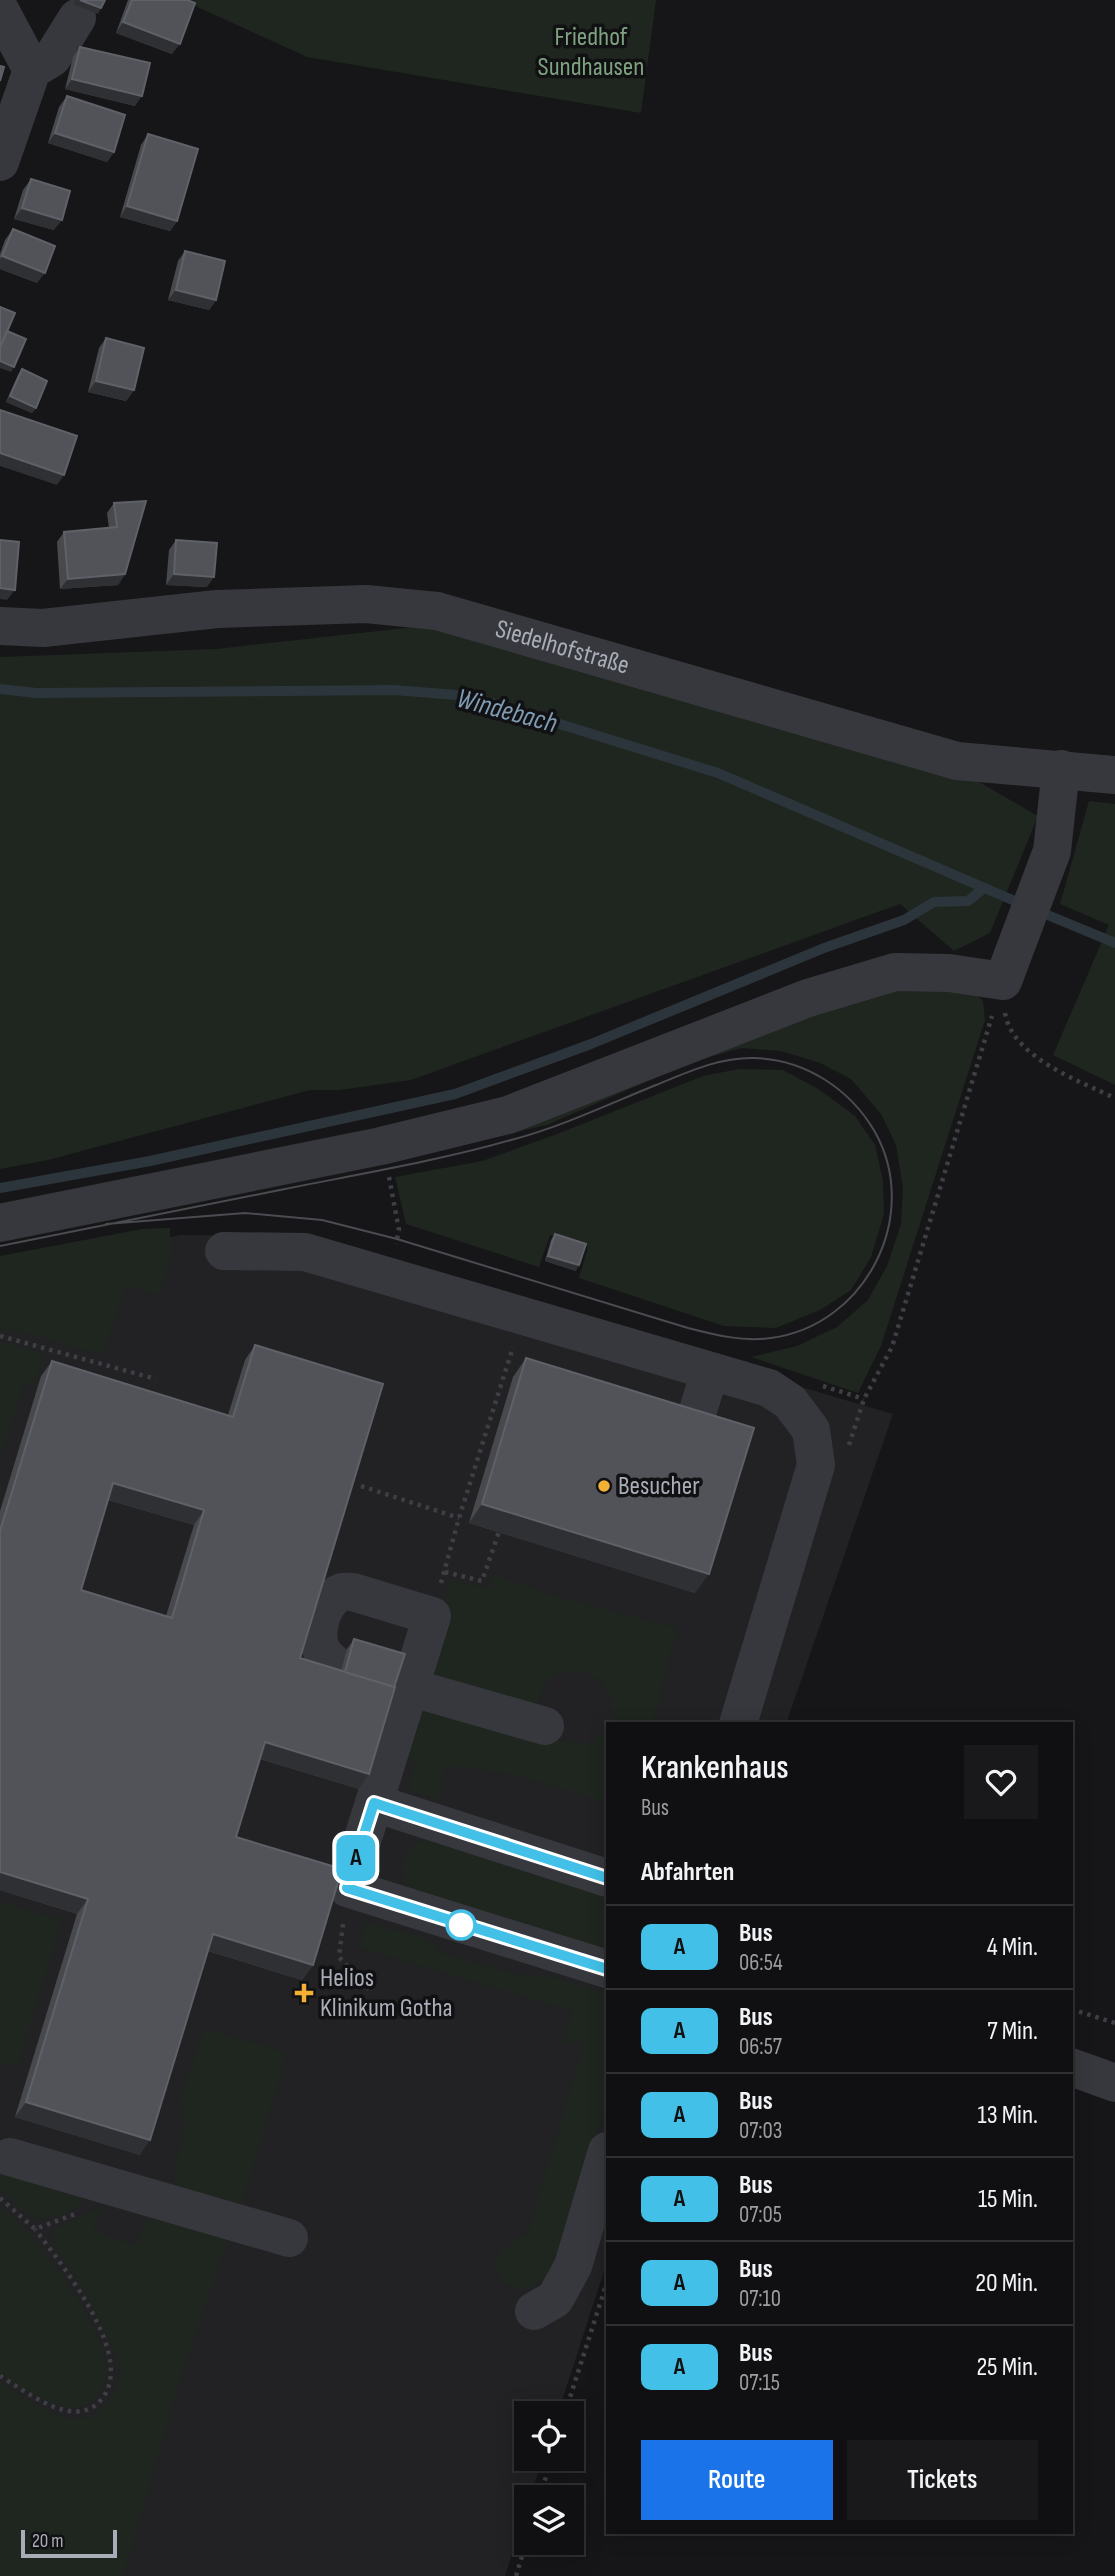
<!DOCTYPE html>
<html lang="de">
<head>
<meta charset="utf-8">
<style>
	:root { --surface:#101012; --page:#19191b; --text:#f1f3f6; --muted:#9c9d9f; --line:#303032; --accent:#1a73e8 }
	body { margin:0; font-family:"Sofia Sans Condensed",sans-serif; background:var(--page); color:var(--text); height:100vh; display:flex; flex-direction:column; font-size:26px; white-space:nowrap }
	* { box-sizing:border-box; margin:0 }
	p { font-size:23px; color:var(--muted) }
	.icon { flex:none; width:38px; height:38px; fill:none; stroke:currentColor; stroke-width:2; stroke-linecap:round; stroke-linejoin:round }
	.map { position:relative; flex:1; overflow:hidden }
	.sheet { position:absolute; left:606px; top:1722px; width:467px; height:812px; display:flex; flex-direction:column; background:var(--surface); border-radius:0px; box-shadow:0 4px 18px #0003,0 0 0 2px var(--line) }
	.sheet>* { flex:none }
	.badge { padding:0 14px; border-radius:10px; font-size:24px; line-height:46px }
	.buttons { position:absolute; left:514px; top:2401px; display:grid; gap:14px }
	.buttons a { display:grid; place-items:center; width:70px; height:70px; border-radius:0px; background:var(--surface); box-shadow:0 4px 18px #0003,0 0 0 2px var(--line); font-size:35px }
	.scale { position:absolute; left:21px; bottom:18px; width:96px; box-sizing:border-box; padding-left:7px; border:4px solid #a8adb8; border-top:0; font-size:19px; line-height:24px; white-space:nowrap; color:#a8adb8; -webkit-text-stroke:5px #111113; paint-order:stroke }
	.map>.badge { position:absolute; translate:-50% -50%; box-shadow:0 0 0 4px #fff }
	h2 { padding:0 35px; font-size:26px; line-height:63px }
	.round { display:grid; place-items:center; flex:none; width:74px; height:74px; border-radius:0px; background:var(--page) }
	.head { display:flex; align-items:center; justify-content:space-between; height:119px; padding:0 35px }
	h1 { font-size:33px; font-weight:600; line-height:52px }
	.button { display:flex; gap:14px; margin-top:auto; padding:14px 35px }
	.button a { flex:1; height:80px; border-radius:0px; background:var(--accent); color:#fff; font-size:28px; font-weight:600; line-height:80px; text-align:center }
	.button a+a { background:var(--page); color:var(--text) }
	ul { padding:0; list-style:none }
	li { display:flex; align-items:center; gap:21px; height:84px; padding:0 35px; border-top:2px solid var(--line) }
	li div { flex:1 }
	li b { display:block; font-size:26px }
	li em { font-style:normal }
	li .badge { min-width:77px; font-weight:700; text-align:center }
	.map>svg:first-child { display:block }
	.built { fill:#222225 }
	.green { fill:#1e261f }
	.lines { fill:none; stroke-linecap:round; stroke-linejoin:round }
	.stream { stroke:#2c353c; stroke-width:10 }
	.path { stroke:#3d3f44; stroke-width:4.5; stroke-dasharray:3.5 5; stroke-linecap:butt }
	.minor { stroke:#37383d; stroke-width:38 }
	.tram { stroke:#4a4c52; stroke-width:2 }
	.wall { fill:#47494d; fill-rule:evenodd }
	.shaded-wall { fill:#2f3033 }
	.building { fill:#525359; stroke:#5f6168; stroke-width:2; fill-rule:evenodd }
	.line-casing { stroke:#fff; stroke-width:16 }
	.line { stroke:#42c0e8; stroke-width:10 }
	.poi-dot { fill:#f2b134; stroke:#111113; stroke-width:2.5 }
	.stop-dot { fill:#fff; stroke:#42c0e8; stroke-width:3.5 }
	.labels { text-anchor:middle; dominant-baseline:central; stroke-width:7; stroke-linejoin:round; paint-order:stroke }
	.park-label { font-size:26px; fill:#7fa381; stroke:#111113 }
	.street-label { font-size:26px; fill:#a8adb8; stroke:#111113 }
	.poi-label { font-size:26px; fill:#a8adb8; stroke:#111113; text-anchor:start }
	.water-label { font-size:28px; font-style:italic; fill:#7f9bb3; stroke:#111113 }
</style>
</head>
<body>
<div class="map">
<svg width="1115" height="2576" viewBox="0 0 1115 2576">
	<rect width="100%" height="100%" fill="#161618"/>
	<path class="built" d="M181 1235 288 1236 893 1414 786 1724H607V2262L558 2413H527V2459H543L530 2497H527V2509L505 2576H0V1268Z"/>
	<g class="green">
		<path d="M182 0H656L641 113 307 57Z"/>
		<path d="M433 625 979 782 1038 816 990 933 954 951 900 904 411 1080 340 1090H310L48 1160 0 1169V657L216 649Z"/>
		<path d="M1089 801 1115 804V1085L1053 1055 1109 925 1060 904Z"/>
		<path d="M912 984 970 989 983 1001 985 1020 881 1346 858 1393 751 1357 797 1346 837 1327 868 1300 887 1266 901 1224 903 1188 896 1145 881 1114 851 1079 820 1063 781 1051 742 1048 692 1062 547 1125 499 1136 758 1029Z"/>
		<path d="M739 1069 783 1070 820 1090 855 1116 875 1145 883 1180 884 1214 871 1257 851 1290 820 1310 776 1328 724 1326 579 1278 588 1247 550 1235 539 1267 406 1224 395 1177 482 1161 557 1134 703 1076Z"/>
		<path d="M170 1228V1262L159 1295 125 1286 102 1355 20 1331 0 1329V1256L142 1229Z"/>
		<path d="M0 1342 44 1353 34 1387 24 1384 0 1459Z"/>
		<path d="M494 1574 547 1594 677 1628 653 1724H609C633 1675 545 1640 537 1710L420 1682 451 1579 489 1589Z"/>
		<path d="M423 1699 549 1735C570 1747 592 1749 607 1727V1802L512 1774 451 1766 442 1775 440 1800 408 1790 415 1762 397 1755Z"/>
		<path d="M429 1838 607 1890V1957L409 1890C396 1868 404 1846 429 1838Z"/>
		<path d="M0 1901 62 1920 17 2067 0 2062Z"/>
		<path d="M365 1922 428 1939 442 1954 529 1977 542 1974 607 1994V2102L559 2258C548 2280 529 2300 503 2282L495 2264 500 2251 528 2233 584 2044 579 2039 562 2046 573 2011 360 1948Z"/>
		<path d="M205 2028 287 2053 240 2210 176 2191 174 2169 185 2124 180 2100Z"/>
		<path d="M0 2163 88 2195C79 2211 46 2224 29 2215 17 2208 10 2197 0 2189Z"/>
		<path d="M0 2206C40 2239 100 2318 106 2370 107 2380 104 2387 98 2395 74 2427 23 2390 0 2372Z"/>
		<path d="M101 2208 94 2231 137 2246 150 2210 229 2236 178 2386 123 2576H0V2381C29 2399 73 2439 104 2407 111 2400 119 2384 120 2374 121 2362 113 2348 108 2338 92 2302 74 2274 51 2241L54 2229Z"/>
	</g>
	<g class="lines">
		<g class="stream">
			<path d="M0 689 36 693 394 690 469 696 718 773 1024 905"/>
			<path d="M1038 911 1115 943"/>
			<path d="M0 1188 150 1161 455 1094 591 1044 824 948 904 920 934 902 968 901 984 888"/>
		</g>
		<g class="path">
			<path d="M1005 1013C1012 1057 1079 1081 1115 1098"/>
			<path d="M389 1177 399 1230 396 1244"/>
			<path d="M0 1336 156 1379"/>
			<path d="M823 1386 864 1399"/>
			<path d="M849 1445 864 1399 892 1347 992 1016"/>
			<path d="M361 1486 459 1518"/>
			<path d="M445 1572 482 1581 500 1529"/>
			<path d="M441 1583 459 1518 513 1347"/>
			<path d="M343 1924 339 1957 368 1990"/>
			<path d="M1071 2009 1115 2023"/>
			<path d="M0 2198 35 2229 75 2214"/>
			<path d="M0 2376C26 2391 74 2431 101 2400 138 2357 61 2264 35 2229"/>
			<path d="M565 2413 607 2282"/>
			<path d="M540 2497 551 2459"/>
			<path d="M516 2576 527 2540"/>
		</g>
		<g class="minor">
			<path d="M0 10 32 70 0 162"/>
			<path d="M32 70 52 58 77 18"/>
			<path id="s1" d="M0 626 43 628 217 609 366 604 437 611 957 761 1115 775"/>
			<path d="M0 1223 381 1146 508 1115 808 998 895 972 949 973 1003 981 1052 851 1061 769"/>
			<path d="M224 1251 305 1252 769 1388 790 1402 811 1430 816 1465 738 1724"/>
			<path d="M682 1461 710 1372"/>
			<path d="M338 1667C332 1662 326 1658 322 1651 313 1634 322 1599 342 1592 345 1591 349 1592 353 1592L432 1616 374 1803"/>
			<path d="M409 1687 545 1726"/>
			<path d="M607 1878 374 1803 347 1888 607 1969"/>
			<path d="M1071 2067 1115 2083"/>
			<path d="M10 2157 289 2238"/>
			<path d="M534 2311 555 2299 573 2266 607 2151"/>
		</g>
		<path class="tram" d="M0 1246C95 1227 190 1208 285 1189 360 1174 437 1161 511 1140 561 1127 609 1104 656 1085 688 1072 720 1057 754 1058 805 1059 850 1089 875 1132 922 1216 865 1326 771 1338 743 1342 715 1335 688 1328L397 1239 322 1220 245 1213 106 1224"/>
	</g>
	<g class="wall">
		<path d="M128 0H187L172 54 116 33Z"/>
		<path d="M80 47 135 106 65 89 73 57Z"/>
		<path d="M67 96 114 152 107 162 48 143 59 107Z"/>
		<path d="M148 134 177 221 170 231 120 217 141 145Z"/>
		<path d="M31 179 54 230 14 219 23 190Z"/>
		<path d="M13 229 37 283 0 269V254L5 240Z"/>
		<path d="M185 251 216 300 209 310 168 300 178 261Z"/>
		<path d="M106 338 134 390 126 401 88 392 99 348Z"/>
		<path d="M22 369 36 408 32 413 6 402 18 375Z"/>
		<path d="M114 503 125 574 118 585 60 589 57 542 64 532 109 528 107 513Z"/>
		<path d="M176 540 207 587 166 585 169 550Z"/>
		<path d="M555 1234 576 1271 545 1261 551 1240Z"/>
		<path d="M255 1345 300 1658 341 1671 347 1649 354 1639 394 1687 369 1774 359 1789 260 1759 236 1837 313 1965 302 1980 208 1951 140 2155 15 2117 77 1914 0 1890V1511L41 1376 52 1361 228 1415 245 1360ZM108 1500 194 1525 166 1616 81 1590Z"/>
		<path d="M526 1358 695 1593 469 1523 513 1377Z"/>
	</g>
	<g class="shaded-wall">
		<path d="M75 0H80L101 8 98 14 73 4Z"/>
		<path d="M123 22 180 44 172 54 116 33Z"/>
		<path d="M72 79 142 96 135 106 65 89Z"/>
		<path d="M55 133 114 152 107 162 48 143Z"/>
		<path d="M127 206 177 221 170 231 120 217Z"/>
		<path d="M22 208 62 220 54 230 14 219Z"/>
		<path d="M2 256 45 273 37 283 0 269V260Z"/>
		<path d="M176 290 216 300 209 310 168 300Z"/>
		<path d="M0 361 14 367 11 372 0 368Z"/>
		<path d="M96 381 134 390 126 401 88 392Z"/>
		<path d="M10 396 36 408 32 413 6 402Z"/>
		<path d="M0 453 64 475 57 485 0 466Z"/>
		<path d="M125 574 118 585 60 589 68 579Z"/>
		<path d="M174 574 214 577 207 587 166 585Z"/>
		<path d="M0 588 15 590 7 600 0 599Z"/>
		<path d="M548 1256 579 1265 576 1271 545 1261Z"/>
		<path d="M113 1483 204 1510 194 1525 102 1498Z"/>
		<path d="M482 1504 709 1574 695 1593 469 1523Z"/>
		<path d="M265 1742 369 1774 359 1789 254 1757Z"/>
		<path d="M0 1872 88 1899 77 1914 0 1890Z"/>
		<path d="M213 1934 313 1965 302 1980 202 1949Z"/>
		<path d="M26 2102 150 2140 140 2155 15 2117Z"/>
	</g>
	<g class="building">
		<path d="M80 0H105L101 8Z"/>
		<path d="M132 0H187L195 3 180 44 123 22Z"/>
		<path d="M80 47 150 63 142 96 72 79Z"/>
		<path d="M0 66 4 67 0 81Z"/>
		<path d="M67 96 125 115 114 152 55 133Z"/>
		<path d="M148 134 198 149 177 221 127 206Z"/>
		<path d="M31 179 70 191 62 220 22 208Z"/>
		<path d="M13 229 55 246 45 273 2 256Z"/>
		<path d="M185 251 225 261 216 300 176 290Z"/>
		<path d="M0 307 15 313 0 348Z"/>
		<path d="M7 331 26 339 14 367 0 361V348Z"/>
		<path d="M106 338 144 348 134 390 96 381Z"/>
		<path d="M22 369 47 381 36 408 10 396Z"/>
		<path d="M0 410 77 436 64 475 0 453Z"/>
		<path d="M146 501 125 574 68 579 64 532 117 527 114 503Z"/>
		<path d="M0 540 19 542 15 590 0 588Z"/>
		<path d="M176 540 217 543 214 577 174 574Z"/>
		<path d="M555 1234 586 1244 579 1265 548 1256Z"/>
		<path d="M255 1345 383 1384 300 1658 395 1687 369 1774 265 1742 236 1837 342 1869 313 1965 213 1934 150 2140 26 2102 88 1899 0 1872V1531L52 1361 233 1417ZM113 1483 204 1510 172 1618 81 1590Z"/>
		<path d="M526 1358 754 1428 709 1574 482 1504Z"/>
		<path d="M354 1639 405 1654 394 1687 345 1672Z"/>
	</g>
	<g class="lines">
		<defs>
			<path id="line" d="M607 1878 374 1803 347 1888 607 1969"/>
		</defs>
		<use href="#line" class="line-casing"/>
		<use href="#line" class="line"/>
	</g>
	<g class="poi-dot">
		<circle cx="604" cy="1486" r="7"/>
		<path d="M300.5 1982.5h7v7h7v7h-7v7h-7v-7h-7v-7h7z"/>
	</g>
	<circle class="stop-dot" cx="461" cy="1925" r="14"/>
	<g class="labels">
		<g class="park-label">
			<text x="591" y="37">Friedhof<tspan x="591" dy="30">Sundhausen</tspan></text>
		</g>
		<g class="street-label">
			<text stroke="none"><textPath href="#s1" startOffset="569">Siedelhofstraße</textPath></text>
		</g>
		<g class="poi-label">
			<text x="618" y="1486">Besucher</text>
			<text x="320" y="1978">Helios<tspan x="320" dy="30">Klinikum Gotha</tspan></text>
		</g>
		<g class="water-label">
			<text transform="translate(507 711) rotate(15)">Windebach</text>
		</g>
	</g>
</svg>
<div class="buttons">
<a><svg class="icon" aria-label="locate" viewBox="0 0 24 24"><circle cx="12" cy="12" r="6"/><path d="M12 2v4M12 18v4M2 12h4M18 12h4"/></svg></a>
<a><svg class="icon" aria-label="layers" viewBox="0 0 24 24"><path d="M12 4l9 5-9 5-9-5zM3 14l9 5 9-5"/></svg></a>
</div>
<div class="scale">20 m</div>
<b class="badge" style="left:356px;top:1858px;background:#42c0e8;color:#111">A</b>
<section class="sheet">
<div class="head"><div><h1>Krankenhaus</h1><p>Bus</p></div><a class="round"><svg class="icon" aria-label="heart" viewBox="0 0 24 24"><path d="M12 20l-8-8c-3-5 5-10 8-4 3-6 11-1 8 4z"/></svg></a></div>
<h2>Abfahrten</h2>
<ul>
<li><span class="badge" style="background:#42c0e8;color:#111">A</span><div><b>Bus</b><p>06:54</p></div><em>4 Min.</em></li>
<li><span class="badge" style="background:#42c0e8;color:#111">A</span><div><b>Bus</b><p>06:57</p></div><em>7 Min.</em></li>
<li><span class="badge" style="background:#42c0e8;color:#111">A</span><div><b>Bus</b><p>07:03</p></div><em>13 Min.</em></li>
<li><span class="badge" style="background:#42c0e8;color:#111">A</span><div><b>Bus</b><p>07:05</p></div><em>15 Min.</em></li>
<li><span class="badge" style="background:#42c0e8;color:#111">A</span><div><b>Bus</b><p>07:10</p></div><em>20 Min.</em></li>
<li><span class="badge" style="background:#42c0e8;color:#111">A</span><div><b>Bus</b><p>07:15</p></div><em>25 Min.</em></li>
</ul>
<div class="button"><a>Route</a><a>Tickets</a></div>
</section>
</div>
</body>
</html>
